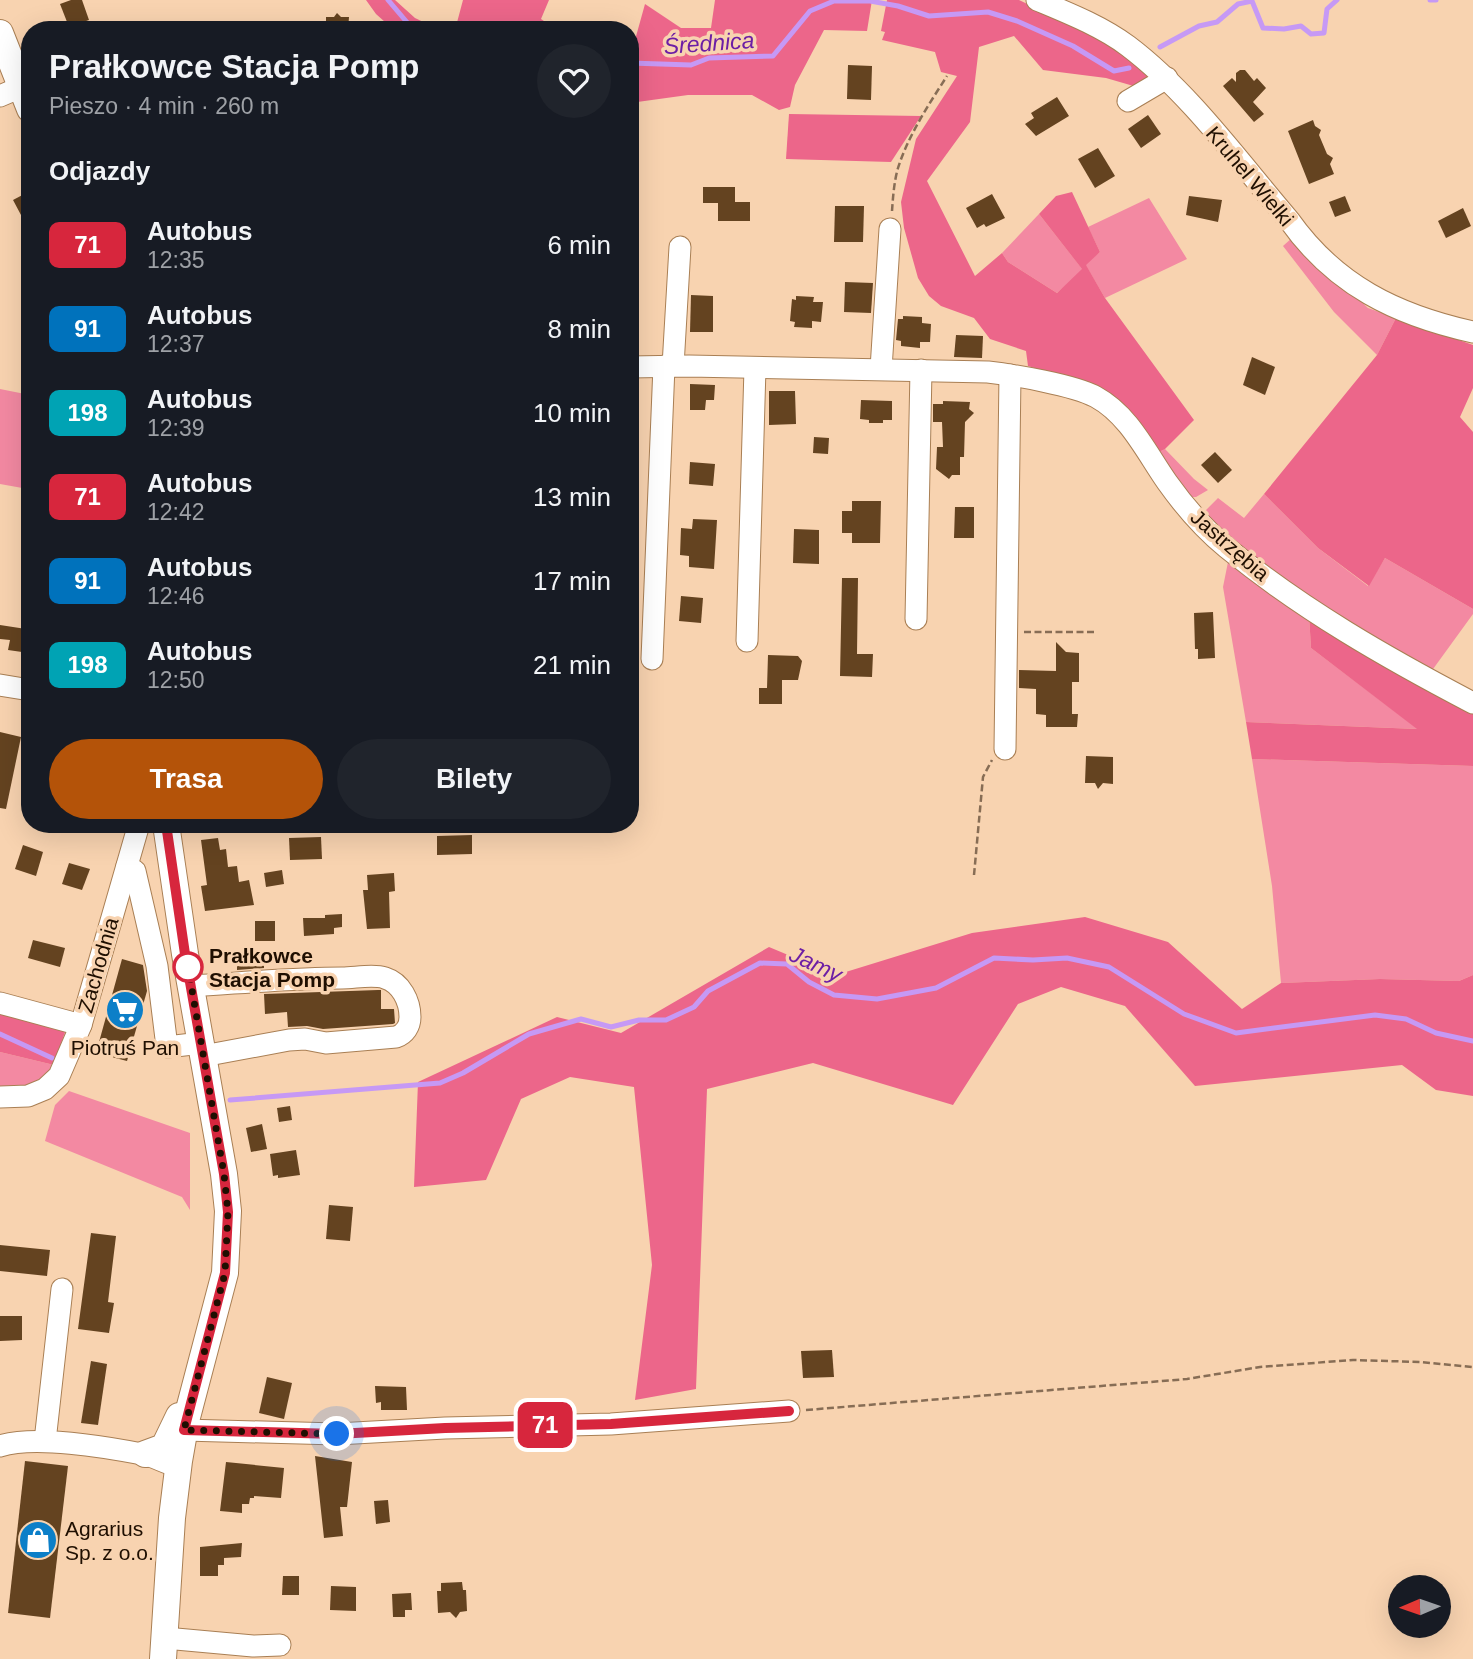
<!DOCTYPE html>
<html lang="pl">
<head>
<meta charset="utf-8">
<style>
	:root { --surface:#171b24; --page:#20242c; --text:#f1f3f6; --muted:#9ea1a6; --accent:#b45309 }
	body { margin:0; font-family:Arial,sans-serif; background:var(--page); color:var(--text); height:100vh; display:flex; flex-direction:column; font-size:26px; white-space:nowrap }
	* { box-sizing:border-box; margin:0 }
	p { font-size:23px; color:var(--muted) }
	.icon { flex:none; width:38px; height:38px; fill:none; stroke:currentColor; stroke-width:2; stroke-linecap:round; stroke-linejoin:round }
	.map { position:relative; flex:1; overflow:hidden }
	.drawer { position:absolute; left:21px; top:21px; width:618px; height:812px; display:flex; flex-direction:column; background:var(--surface); border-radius:28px; box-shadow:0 7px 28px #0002 }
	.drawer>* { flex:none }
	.badge { padding:0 14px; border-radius:10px; font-size:24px; line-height:46px }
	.needle { width:46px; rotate:268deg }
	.buttons { position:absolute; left:1388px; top:1575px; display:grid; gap:14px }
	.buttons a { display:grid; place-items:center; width:63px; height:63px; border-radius:50%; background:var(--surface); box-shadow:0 7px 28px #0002; font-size:35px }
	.you { position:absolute; width:35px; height:35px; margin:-18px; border:5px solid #fff; border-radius:50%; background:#1a73e8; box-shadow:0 0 0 10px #1a73e833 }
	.map>.badge { position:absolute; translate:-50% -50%; box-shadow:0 0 0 4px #fff }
	h2 { padding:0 28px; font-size:26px; line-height:63px }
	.round { display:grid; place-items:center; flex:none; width:74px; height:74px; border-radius:37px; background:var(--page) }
	.headline { display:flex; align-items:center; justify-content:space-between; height:119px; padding:0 28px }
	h1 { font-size:33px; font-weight:600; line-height:52px }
	.cta { display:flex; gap:14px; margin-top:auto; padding:14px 28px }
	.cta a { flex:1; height:80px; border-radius:42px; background:var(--accent); color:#fff; font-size:28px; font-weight:600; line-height:80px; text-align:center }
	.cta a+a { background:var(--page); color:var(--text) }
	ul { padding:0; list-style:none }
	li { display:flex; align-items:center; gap:21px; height:84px; padding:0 28px }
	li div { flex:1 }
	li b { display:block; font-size:26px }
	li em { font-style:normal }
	li .badge { min-width:77px; font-weight:700; text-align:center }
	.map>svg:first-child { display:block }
	.green { fill:#f389a2 }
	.forest { fill:#ec668a }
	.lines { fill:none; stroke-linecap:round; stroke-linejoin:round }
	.stream { stroke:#c699f5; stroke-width:5 }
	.building { fill:#644320 }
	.minor-casing { stroke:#a97f54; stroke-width:23 }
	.major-casing { stroke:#a97f54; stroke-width:28 }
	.path { stroke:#876d55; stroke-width:2.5; stroke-dasharray:7 3.5; stroke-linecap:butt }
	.minor { stroke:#fff; stroke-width:21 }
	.major { stroke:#fff; stroke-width:26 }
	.line-casing { stroke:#fff; stroke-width:16 }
	.line { stroke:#d7263d; stroke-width:10 }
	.walk { stroke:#1f0f01; stroke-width:7; stroke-dasharray:0 12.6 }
	.stop-dot { fill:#fff; stroke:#d7263d; stroke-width:3.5 }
	.labels { text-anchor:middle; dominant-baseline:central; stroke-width:7; stroke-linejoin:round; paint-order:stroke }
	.street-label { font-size:21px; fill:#1f0f01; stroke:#f8d3b0 }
	.stop-label { font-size:21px; font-weight:bold; fill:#1f0f01; stroke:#f8d3b0; text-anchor:start }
	.poi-label { font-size:21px; fill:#1f0f01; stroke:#f8d3b0 }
	.water-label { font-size:23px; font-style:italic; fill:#6d1ea5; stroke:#f8d3b0 }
</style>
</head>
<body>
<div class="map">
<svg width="1473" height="1659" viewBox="0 0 1473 1659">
	<rect width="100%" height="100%" fill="#f8d3b0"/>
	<g class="green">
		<path d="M1149 198 1187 259 1105 298 1085 264 1100 252 1088 227Z"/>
		<path d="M1039 214 1083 270 1057 293 1008 262 1002 253Z"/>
		<path d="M1292 238 1368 308 1396 318 1377 355 1334 312 1283 246Z"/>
		<path d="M0 389 30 395 28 489 0 484Z"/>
		<path d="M1165 449 1194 479 1208 490 1196 497H1186L1155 454Z"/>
		<path d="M1264 494 1318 548 1368 586 1385 558 1473 609V614L1428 676 1306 599 1217 529 1202 514 1218 498 1244 518Z"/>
		<path d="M1229 557 1309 615 1311 648 1418 729 1246 722 1223 587Z"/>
		<path d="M1252 759 1473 766V975L1459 981 1380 979 1281 983 1272 886Z"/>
		<path d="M66 1029 71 1036C66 1074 36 1095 0 1093V1052L54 1065Z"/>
		<path d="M69 1091 190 1133V1210L182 1197 45 1141 55 1105Z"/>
	</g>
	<g class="forest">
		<path d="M366 0H395L415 18 440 30H394L376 14Z"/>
		<path d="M463 0H549L541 19 557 30H455Z"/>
		<path d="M715 0H872L867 31 824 30 795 85 790 107 779 110 752 95H688L630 103V58L645 4 681 28H711Z"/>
		<path d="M887 0H1019L1126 51 1154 73 1161 94 1106 78 1043 70 1014 36 979 47 970 122 927 181 975 276 1002 253 1008 262 1057 293 1082 269 1039 214 1056 196 1072 192 1100 252 1086 265 1105 298 1194 420 1165 449 1155 454 1100 388 1028 366 1026 351 990 339 974 318 941 306 929 296 918 278 904 228 901 202 916 139 957 76 941 72 935 52 882 40 885 32 881 31Z"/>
		<path d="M789 114 921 116 891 162 786 159Z"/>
		<path d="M1396 318 1473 345V388L1460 417 1473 432V609L1385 558 1369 586 1318 548 1264 494 1377 355Z"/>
		<path d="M1309 615 1473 710V766L1252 759 1246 722 1417 729 1311 648Z"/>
		<path d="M1085 917 1168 942 1242 1009 1281 983 1380 979 1459 981 1473 975V1096L1436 1090 1402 1065 1195 1086 1125 1006 1061 987 1018 1004 953 1105 813 1063 707 1089 696 1389 635 1400 652 1265 634 1087 570 1077 521 1099 486 1180 414 1187 418 1082 557 1017 621 1033 769 947 836 975 972 933Z"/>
		<path d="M0 1008 66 1029 54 1065 0 1052Z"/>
	</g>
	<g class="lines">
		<g class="stream">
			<path d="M388 0 411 27 417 30"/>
			<path d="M1430 0H1436"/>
			<path d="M1160 47 1199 26 1217 22 1238 4 1252 1 1263 28 1284 29 1301 26 1311 34 1324 33 1327 9 1337 0"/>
			<path d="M630 63 691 65 709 58 773 56 810 11 834 1H870L898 6 929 16 988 12 1017 21 1073 46 1114 71 1129 68"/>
			<path d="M0 1034 52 1058"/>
			<path d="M230 1100 440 1083 463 1073 529 1034 581 1019 611 1027 639 1020H666L694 1007 708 991 760 963 787 964 809 982 834 995 877 999 936 988 994 958 1033 960 1067 958 1109 967 1184 1014 1236 1033 1375 1015 1406 1019 1436 1033 1473 1041"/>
		</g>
	</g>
	<g class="building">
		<path d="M71 0H82L89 20 69 27 60 4Z"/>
		<path d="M337 13 341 17H349L348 30H326V17H334Z"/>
		<path d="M848 65 872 66 871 100 847 99Z"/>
		<path d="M1240 70H1245L1254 81 1257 78 1266 88 1253 102 1264 114 1254 122 1223 86 1232 78 1236 82V73Z"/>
		<path d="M1057 97 1069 116 1036 136 1025 124 1034 118 1031 113Z"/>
		<path d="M1148 115 1161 134 1141 148 1128 129Z"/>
		<path d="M1313 120 1315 126 1321 130 1319 135 1327 154 1333 158 1330 164 1334 174 1309 184 1288 131Z"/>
		<path d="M1098 148 1115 176 1095 188 1078 159Z"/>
		<path d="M703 187H735V202H750V221H718V203H703Z"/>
		<path d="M30 191V232L13 200Z"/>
		<path d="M992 194 1005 218 986 227 984 224 977 228 966 208Z"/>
		<path d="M1189 196 1222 200 1218 222 1186 215Z"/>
		<path d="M1345 196 1351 211 1335 217 1329 202Z"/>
		<path d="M835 206H864L863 242H834Z"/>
		<path d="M1463 208 1471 226 1446 238 1438 221Z"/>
		<path d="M845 282 873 283 871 313 844 312Z"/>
		<path d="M691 295 713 296V332H690Z"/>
		<path d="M796 296 814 297 813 302H823L821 322 812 321V328L794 327 795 322 790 321 792 299 796 300Z"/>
		<path d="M903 316 922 317V323L931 324 930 342H920V348L901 346V341L896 340 898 319H903Z"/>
		<path d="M956 335 983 336 982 358 954 357Z"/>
		<path d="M1252 357 1275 367 1265 395 1243 385Z"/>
		<path d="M690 384 715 385 714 400H706L705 410H690Z"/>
		<path d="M769 391H795L796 424 769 425Z"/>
		<path d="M861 400 892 401V420H883V423H869V420L860 419Z"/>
		<path d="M943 401 970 402 969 409 974 413 965 422 964 457H960V475H952L949 479 936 469 937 447H943L942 422H933V404H943Z"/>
		<path d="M814 437 829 438 828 454 813 453Z"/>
		<path d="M1215 452 1232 470 1218 483 1201 465Z"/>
		<path d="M690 462 715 464 713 486 689 484Z"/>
		<path d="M852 501H881L880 543H852V533H842V511H852Z"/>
		<path d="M955 507H974V538H954Z"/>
		<path d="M693 519 717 520 714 569 689 567V556L680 555 681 528 692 529Z"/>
		<path d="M794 529 819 530V564L793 563Z"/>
		<path d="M842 578H858L857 654H873L872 677 840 676Z"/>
		<path d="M681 596 703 598 701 623 679 621Z"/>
		<path d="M1213 612 1215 658 1198 659V649H1195L1194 613Z"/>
		<path d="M0 625 26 629 22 652 8 650 10 640 0 639Z"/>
		<path d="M1056 642 1066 652 1079 653V682H1072V714H1078L1077 727H1046V715L1036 714V689L1019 688V670L1056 671Z"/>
		<path d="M768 655 798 656 802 661 798 680H782V704H759V688H767Z"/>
		<path d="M0 732 21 737 6 809 0 808Z"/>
		<path d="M1086 756 1113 757V784L1103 783 1098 789 1095 783H1085Z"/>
		<path d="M472 835V854L437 855V836Z"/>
		<path d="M321 837 322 859 290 860 289 838Z"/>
		<path d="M218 838 220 850 226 849 228 867 237 866 239 882 249 880 254 905 205 911 201 886 207 885 201 840Z"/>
		<path d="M23 845 43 852 36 876 15 869Z"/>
		<path d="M69 863 90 869 82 890 62 884Z"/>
		<path d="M282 870 284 884 266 887 264 873Z"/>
		<path d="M394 873 395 891 389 892 390 928 367 929 363 890H368L367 875Z"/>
		<path d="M342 914V927L334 928V934L304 936 303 918H325V915Z"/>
		<rect x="255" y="921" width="20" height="20"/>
		<path d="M33 940 65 948 60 967 28 958Z"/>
		<path d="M237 952H264V968L237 970Z"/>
		<path d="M122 959 143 965 147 991 127 1061 96 1053Z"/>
		<path d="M378 990H381V1009H394L395 1023 393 1024 323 1029 307 1026 288 1027 287 1012 265 1014 264 994Z"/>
		<path d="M290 1106 292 1120 279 1122 277 1108Z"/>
		<path d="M262 1124 267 1149 251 1152 246 1128Z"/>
		<path d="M296 1150 300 1175 278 1178V1175L273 1176 270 1154Z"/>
		<path d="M329 1205 353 1207 350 1241 326 1239Z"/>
		<path d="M91 1233 116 1236 108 1302 114 1303 109 1333 78 1329Z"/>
		<path d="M0 1245 50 1250 47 1276 0 1271Z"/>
		<path d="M0 1316H22V1340L0 1341Z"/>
		<path d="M832 1350 834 1377 803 1378 801 1351Z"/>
		<path d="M91 1361 107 1364 98 1425 81 1423Z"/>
		<path d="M267 1377 292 1383 284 1419 259 1413Z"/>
		<path d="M375 1386 406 1387 407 1410H381V1402L376 1403Z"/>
		<path d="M315 1456 352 1462 347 1507H340L343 1536 324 1538Z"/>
		<path d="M25 1461 68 1466 50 1618 8 1613Z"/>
		<path d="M226 1462 284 1468 281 1498 254 1496V1498H250L249 1504H242V1513L220 1511Z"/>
		<path d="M388 1500 390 1522 376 1524 374 1501Z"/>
		<path d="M242 1543 241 1557 224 1558V1565H218V1576H200V1547Z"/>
		<path d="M283 1576H299V1595H282Z"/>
		<path d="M462 1582 463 1590H466L467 1611 460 1612 456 1618 450 1612 438 1613 437 1591H441V1583Z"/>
		<path d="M331 1586 356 1587V1611L330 1610Z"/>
		<path d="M411 1593 412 1610H405V1617H393L392 1594Z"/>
	</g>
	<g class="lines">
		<defs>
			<g id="minor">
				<path d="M1037 0C1068 13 1101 26 1128 46 1189 92 1240 163 1289 220 1335 285 1396 315 1473 332"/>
				<path d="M0 96 21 87"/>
				<path d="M1128 101 1167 78"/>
				<path d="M673 366 680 247"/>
				<path d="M630 367 689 366 988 372C1014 375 1074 385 1096 397 1129 415 1146 452 1167 482 1184 506 1204 529 1227 548 1303 610 1387 658 1473 703"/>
				<path d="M881 369 890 229"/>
				<path d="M916 619 921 370"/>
				<path d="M747 641 755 368"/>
				<path d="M652 659 664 366"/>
				<path d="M0 685 30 690"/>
				<path d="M1005 749 1010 375"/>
				<path d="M127 866 135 871 157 966 167 1047 201 1043"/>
				<path d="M191 986C241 983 292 978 342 978 355 978 373 974 385 978 401 983 410 1001 410 1017 410 1026 405 1034 396 1037L326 1043 305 1039 289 1040 203 1056"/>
				<path d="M0 1003 81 1025"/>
				<path d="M0 1097 28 1096 45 1089 59 1076 81 1025 139 824"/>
				<path d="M184 1430 337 1434 445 1428 611 1424 789 1411"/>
				<path d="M45 1441 62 1289"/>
				<path d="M0 1446C34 1435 106 1447 142 1454 155 1456 165 1464 178 1466"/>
				<path d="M165 1638 253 1646 280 1645"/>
			</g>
			<g id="major">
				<path d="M0 33 30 109"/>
				<path d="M145 1454 164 1447 179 1416"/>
				<path d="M163 1659 172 1518 179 1461 186 1421 225 1273 228 1211 224 1174 185 954 166 824"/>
			</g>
		</defs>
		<use href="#minor" class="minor-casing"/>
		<use href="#major" class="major-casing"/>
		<g class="path">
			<path d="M892 211C893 197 894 182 898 168 908 136 929 104 947 76"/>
			<path d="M1024 632H1097"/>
			<path d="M974 875 983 777 992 760"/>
			<path d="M806 1410 1187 1379 1260 1367 1353 1360 1420 1362 1473 1367"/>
		</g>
		<use href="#minor" class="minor"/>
		<use href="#major" class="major"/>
	</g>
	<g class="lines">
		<defs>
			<path id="line" d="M166 824 185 954 224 1174 228 1212 225 1273 184 1430 337 1434 445 1428 611 1424 789 1411"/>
		</defs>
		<use href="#line" class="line-casing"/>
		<use href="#line" class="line"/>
		<path class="walk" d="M188 967 224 1174 228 1212 225 1273 184 1430 337 1434"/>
	</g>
	<defs>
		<symbol id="supermarket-disc" viewBox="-11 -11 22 22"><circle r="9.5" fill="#0c7fc8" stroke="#f8d3b0"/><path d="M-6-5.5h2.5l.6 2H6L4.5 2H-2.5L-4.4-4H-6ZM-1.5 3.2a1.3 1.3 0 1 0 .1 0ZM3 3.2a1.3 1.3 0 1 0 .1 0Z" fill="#fff"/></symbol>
		<symbol id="shop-disc" viewBox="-11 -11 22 22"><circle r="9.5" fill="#0c7fc8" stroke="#f8d3b0"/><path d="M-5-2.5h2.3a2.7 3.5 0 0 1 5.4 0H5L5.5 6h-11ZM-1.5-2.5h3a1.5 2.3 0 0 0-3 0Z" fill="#fff"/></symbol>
	</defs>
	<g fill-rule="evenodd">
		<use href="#supermarket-disc" x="103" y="988" width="44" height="44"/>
		<use href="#shop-disc" x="16" y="1518" width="44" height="44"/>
	</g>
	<circle class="stop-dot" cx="188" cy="967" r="14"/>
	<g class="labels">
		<g class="street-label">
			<text transform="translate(1250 176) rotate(50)">Kruhel Wielki</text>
			<text transform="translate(1230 545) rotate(41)">Jastrzębia</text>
			<text transform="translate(98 965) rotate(-74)">Zachodnia</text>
		</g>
		<g class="stop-label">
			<text x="209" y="955">Prałkowce<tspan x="209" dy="24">Stacja Pomp</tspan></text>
		</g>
		<g class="poi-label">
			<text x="125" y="1047">Piotruś Pan</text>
			<text x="65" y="1528" text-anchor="start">Agrarius<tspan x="65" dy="24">Sp. z o.o.</tspan></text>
		</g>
		<g class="water-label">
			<text transform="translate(709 43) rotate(-4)">Średnica</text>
			<text transform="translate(816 964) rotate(25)">Jamy</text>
		</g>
	</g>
</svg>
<div class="buttons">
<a><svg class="needle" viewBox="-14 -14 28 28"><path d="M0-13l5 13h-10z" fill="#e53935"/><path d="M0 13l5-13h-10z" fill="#9ea1a6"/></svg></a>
</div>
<div class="you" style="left:337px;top:1434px"></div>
<b class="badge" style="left:545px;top:1425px;background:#d7263d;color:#fff">71</b>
<section class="drawer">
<div class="headline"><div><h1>Prałkowce Stacja Pomp</h1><p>Pieszo · 4 min · 260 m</p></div><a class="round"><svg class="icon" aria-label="heart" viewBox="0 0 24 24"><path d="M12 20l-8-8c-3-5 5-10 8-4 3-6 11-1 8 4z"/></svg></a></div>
<h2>Odjazdy</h2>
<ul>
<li><span class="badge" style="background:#d7263d;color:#fff">71</span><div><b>Autobus</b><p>12:35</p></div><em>6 min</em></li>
<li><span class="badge" style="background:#0072bc;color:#fff">91</span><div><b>Autobus</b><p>12:37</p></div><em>8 min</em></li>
<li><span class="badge" style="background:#00a3b4;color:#fff">198</span><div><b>Autobus</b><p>12:39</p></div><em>10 min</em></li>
<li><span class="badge" style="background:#d7263d;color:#fff">71</span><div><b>Autobus</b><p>12:42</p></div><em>13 min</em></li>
<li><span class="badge" style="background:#0072bc;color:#fff">91</span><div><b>Autobus</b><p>12:46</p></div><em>17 min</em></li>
<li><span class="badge" style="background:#00a3b4;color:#fff">198</span><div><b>Autobus</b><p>12:50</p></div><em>21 min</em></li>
</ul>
<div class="cta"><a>Trasa</a><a>Bilety</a></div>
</section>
</div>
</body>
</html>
